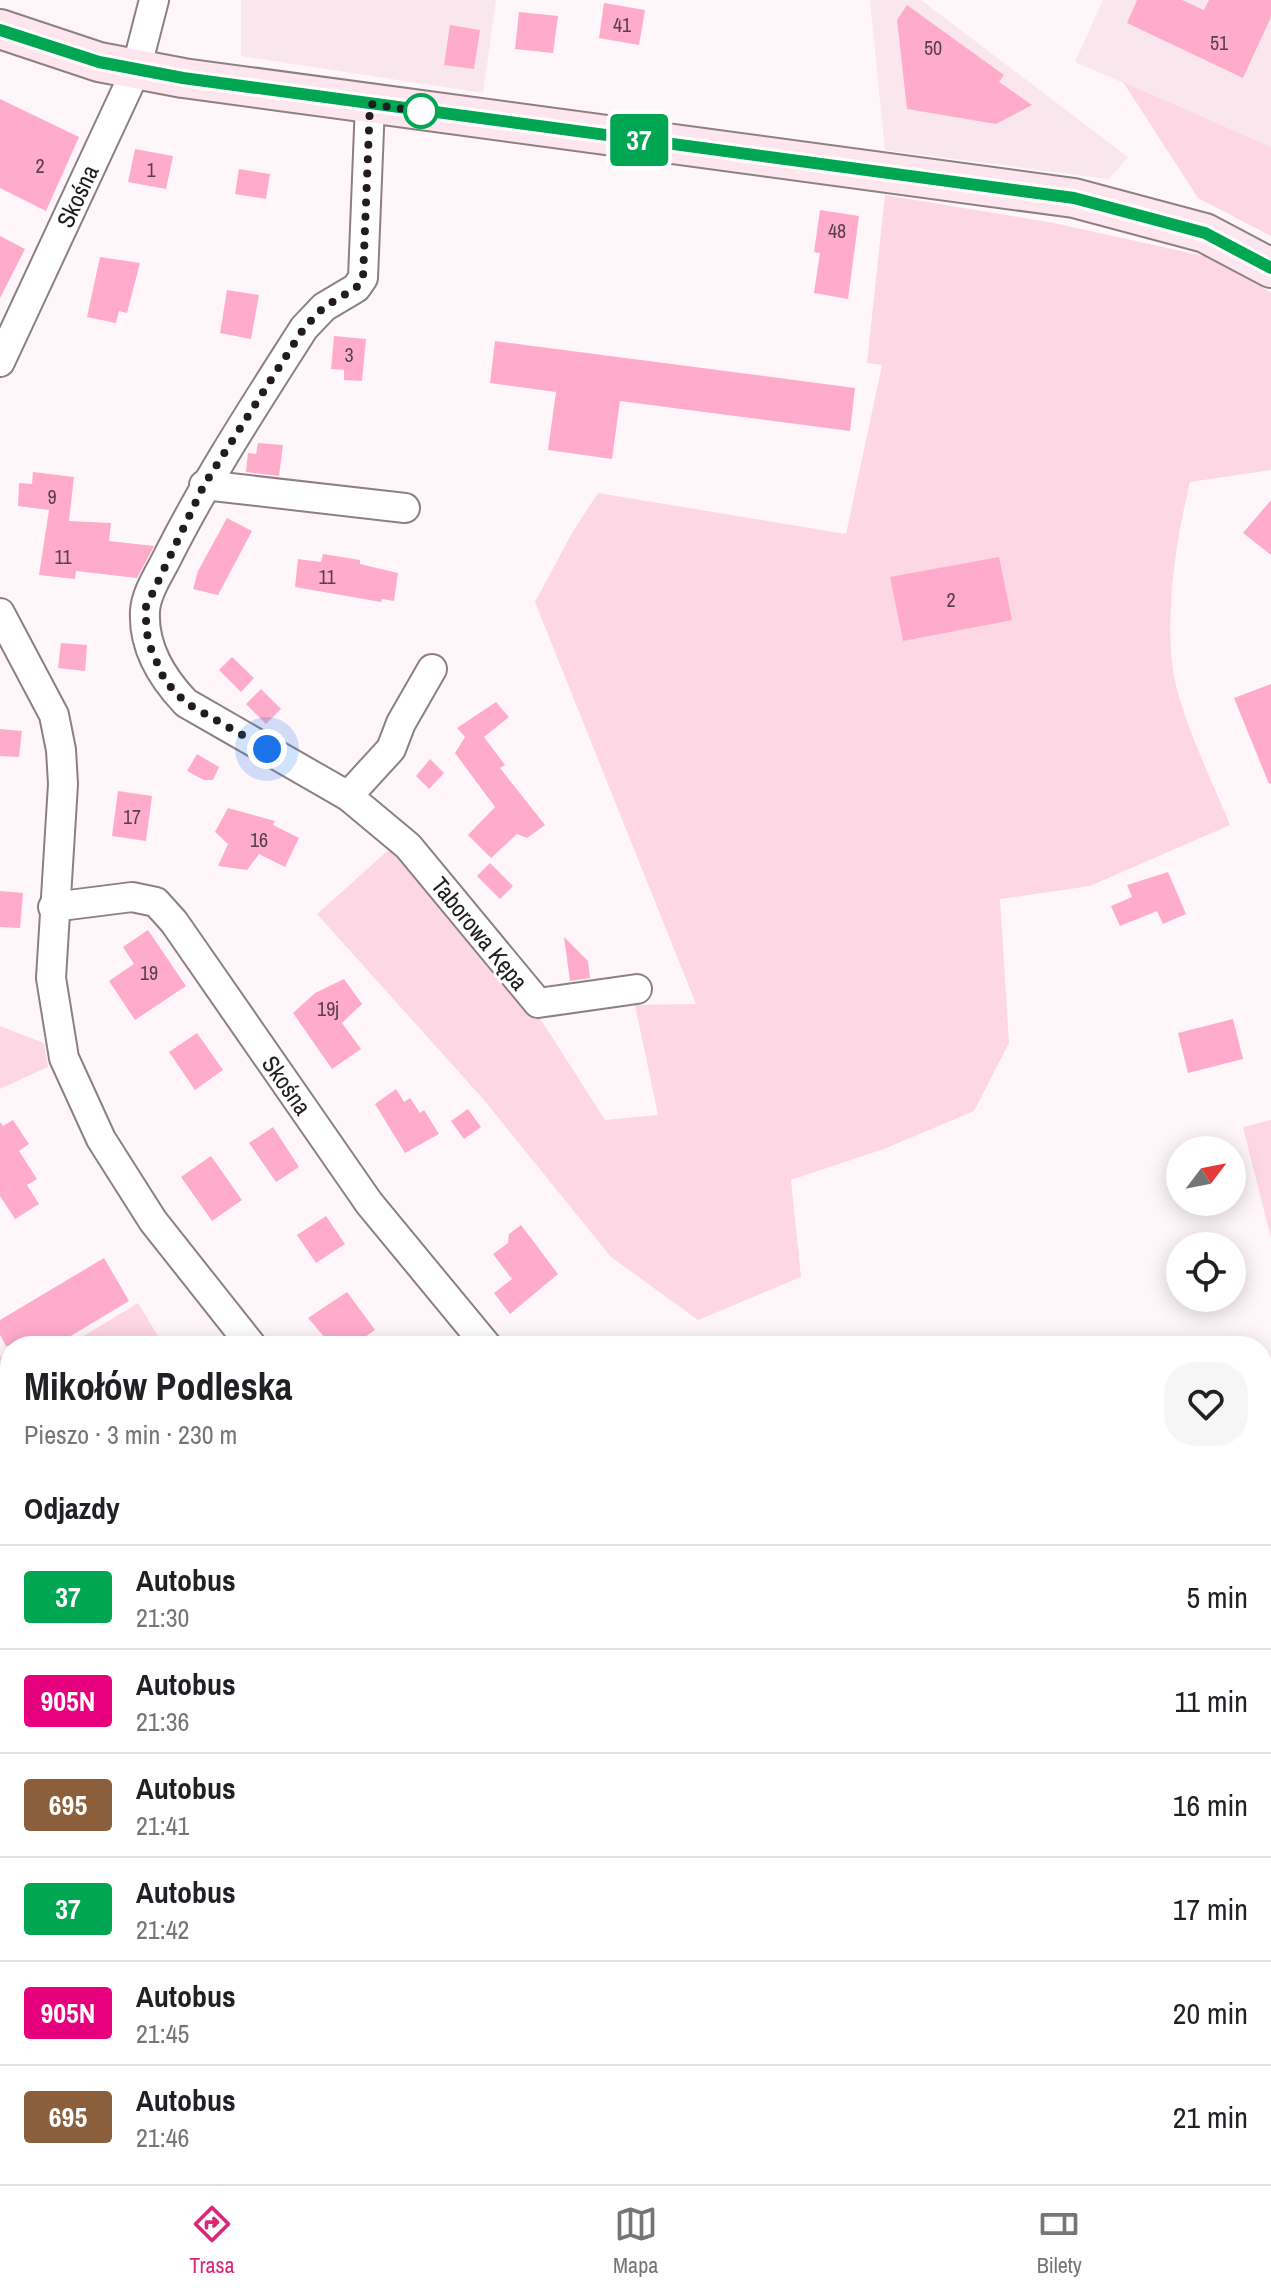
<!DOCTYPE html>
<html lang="pl">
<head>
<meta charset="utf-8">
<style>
	:root { --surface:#fff; --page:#f6f6f6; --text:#202124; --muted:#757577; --line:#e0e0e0; --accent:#db2777 }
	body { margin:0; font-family:"Archivo Narrow",sans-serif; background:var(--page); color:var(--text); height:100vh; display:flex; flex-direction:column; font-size:30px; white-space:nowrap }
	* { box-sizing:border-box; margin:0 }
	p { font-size:26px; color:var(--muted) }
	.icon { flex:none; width:44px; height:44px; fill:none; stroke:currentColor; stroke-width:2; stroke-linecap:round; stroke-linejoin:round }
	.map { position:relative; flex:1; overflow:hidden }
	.side { position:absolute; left:0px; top:1336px; width:1272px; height:848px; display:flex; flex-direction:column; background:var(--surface); border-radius:32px 32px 0 0; box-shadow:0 4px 20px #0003 }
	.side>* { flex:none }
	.badge { padding:0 16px; border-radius:6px; font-size:28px; line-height:52px }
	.needle { width:52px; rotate:58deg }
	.tools { position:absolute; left:1166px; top:1136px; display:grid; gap:16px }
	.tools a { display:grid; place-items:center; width:80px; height:80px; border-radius:50%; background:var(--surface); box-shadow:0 4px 20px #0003; font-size:40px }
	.you { position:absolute; width:40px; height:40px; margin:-20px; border:6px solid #fff; border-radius:50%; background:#1a73e8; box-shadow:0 0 0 12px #1a73e833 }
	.map>.badge { position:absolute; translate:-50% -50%; box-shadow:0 0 0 4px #fff }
	h2 { padding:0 24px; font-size:30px; line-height:72px }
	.round { display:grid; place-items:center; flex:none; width:84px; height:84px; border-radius:32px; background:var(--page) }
	.head { display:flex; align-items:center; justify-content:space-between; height:136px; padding:0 24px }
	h1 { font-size:38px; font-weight:700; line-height:60px }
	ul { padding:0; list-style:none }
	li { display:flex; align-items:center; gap:24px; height:104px; padding:0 24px; border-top:2px solid var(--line) }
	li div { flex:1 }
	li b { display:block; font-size:30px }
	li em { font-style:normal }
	li .badge { min-width:88px; font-weight:700; text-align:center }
	.tab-bar { display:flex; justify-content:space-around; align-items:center; height:112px; border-top:2px solid var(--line); background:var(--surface); font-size:22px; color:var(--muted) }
	.tab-bar a { display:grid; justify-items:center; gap:4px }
	.tab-bar .current { color:var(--accent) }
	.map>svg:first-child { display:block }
	.built { fill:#f9e7ed }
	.green { fill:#fed7e5 }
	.building { fill:#ffaccc }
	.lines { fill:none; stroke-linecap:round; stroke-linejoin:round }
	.street-casing { stroke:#8c8084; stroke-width:32 }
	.secondary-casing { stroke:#8c8084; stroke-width:42 }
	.street { stroke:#fff; stroke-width:28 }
	.secondary { stroke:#fee6ef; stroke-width:38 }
	.line-casing { stroke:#fff; stroke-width:18 }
	.line { stroke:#00a651; stroke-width:12 }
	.walk { stroke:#211c1e; stroke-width:8; stroke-dasharray:0 14.4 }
	.stop-dot { fill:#fff; stroke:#00a651; stroke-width:4 }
	.labels { text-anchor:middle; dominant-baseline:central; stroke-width:6; stroke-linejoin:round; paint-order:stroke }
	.number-label { font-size:20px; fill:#58404a }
	.street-label { font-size:24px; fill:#211c1e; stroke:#fff }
</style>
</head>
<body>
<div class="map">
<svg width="1271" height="2184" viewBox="0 0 1271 2184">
	<rect width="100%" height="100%" fill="#fff6f9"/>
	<g class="built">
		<path d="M241 0H496L483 93 241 56Z"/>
		<path d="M870 0H921L1128 157 1109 179 885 150Z"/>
		<path d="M1103 0H1271V147L1075 62Z"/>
	</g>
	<g class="green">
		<path d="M1123 82 1271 147V236L1198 198Z"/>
		<path d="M885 195 1054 223 1204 256 1271 292V470L1190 482C1176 539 1165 612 1173 670 1179 713 1213 783 1230 825L1090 886 1000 899 1009 1043 974 1111 884 1149 791 1180 801 1277 698 1320 611 1257 484 1100 317 914 393 846 536 1012 605 1120 658 1115 635 1005 696 1004 535 602 572 533 598 493 846 534 882 365 867 363Z"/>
		<path d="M0 1026 44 1043 48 1067 0 1089Z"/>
		<path d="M1271 1120V1238L1243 1127Z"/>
		<path d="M138 1303 164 1346H67Z"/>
		<path d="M0 1355 10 1371V1966L0 1970Z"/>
		<path d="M1262 1523 1271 1538V1729L1262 1708Z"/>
		<path d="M1262 2115 1271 2119V2184H963L952 2174H1262Z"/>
	</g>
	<g class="building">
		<path d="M1137 0H1182L1204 10 1209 0H1271V17L1243 78 1127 23Z"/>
		<path d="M604 3 645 10 639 45 599 38Z"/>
		<path d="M907 5 1004 75 999 82 1032 105 996 124 907 109 897 20Z"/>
		<path d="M519 12 558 16 553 53 515 49Z"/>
		<path d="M450 25 480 30 474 69 444 65Z"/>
		<path d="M0 99 79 137 46 211 0 188Z"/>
		<path d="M135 149 173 156 166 189 128 182Z"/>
		<path d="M239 169 270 174 266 199 235 194Z"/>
		<path d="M820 210 859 216 848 299 814 293 820 253 814 252Z"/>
		<path d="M0 236 25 249 0 298Z"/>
		<path d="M100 257 140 263 127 313 119 311 116 323 87 317Z"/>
		<path d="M227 290 259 295 251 339 220 333Z"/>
		<path d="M334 336 366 339 362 381 344 380V370L331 369Z"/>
		<path d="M495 341 855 388 850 431 620 401 612 459 548 450 556 392 490 383Z"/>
		<path d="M258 443 283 445 279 476 246 472 248 453 256 454Z"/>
		<path d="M33 472 74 477 69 521 111 523 109 541 154 546 137 578 76 571 75 579 39 575 49 510 18 506 19 483 32 484Z"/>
		<path d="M1271 500V555L1243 533Z"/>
		<path d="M227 518 252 531 218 595 193 589 198 571Z"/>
		<path d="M323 554 360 560V564L398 573 394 601 382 599 381 602 295 587 298 559 321 562Z"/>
		<path d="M999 557 1012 620 903 641 890 577Z"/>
		<path d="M61 643 87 645 85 671 58 668Z"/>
		<path d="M232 657 254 678 241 692 219 670Z"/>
		<path d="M1271 684V783L1269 784 1234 698Z"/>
		<path d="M261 689 281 709 266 724 246 704Z"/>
		<path d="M496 702 509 717 484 737 505 765 500 768 545 825 527 838 517 834 491 858 468 835 495 807 455 753 465 737 457 728Z"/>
		<path d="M0 729 22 731 19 757 0 756Z"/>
		<path d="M197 754 219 767 213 780H204L187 771Z"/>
		<path d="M430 759 444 773 429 789 416 776Z"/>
		<path d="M118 791 152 796 146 841 112 836Z"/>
		<path d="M228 808 275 821 273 825 299 838 285 867 259 854 247 870 218 866 228 844 215 832Z"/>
		<path d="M490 863 513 886 500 899 477 876Z"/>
		<path d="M1168 872 1186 914 1163 924 1157 911 1120 926 1111 906 1132 897 1127 885Z"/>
		<path d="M0 891 23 893 20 928 0 927Z"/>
		<path d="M148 930 186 986 135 1020 109 981 134 964 123 947Z"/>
		<path d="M564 937 588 961 590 978 570 981Z"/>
		<path d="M344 979 362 1004 342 1023 361 1049 332 1069 293 1013 315 993Z"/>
		<path d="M1233 1019 1243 1059 1188 1073 1178 1033Z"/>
		<path d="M197 1033 223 1070 195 1090 169 1052Z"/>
		<path d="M396 1089 404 1102 410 1098 420 1113 424 1110 439 1134 405 1153 375 1104Z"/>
		<path d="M468 1109 481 1127 464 1139 451 1121Z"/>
		<path d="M13 1120 29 1144 19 1151 37 1179 27 1185 39 1204 15 1219 0 1196V1122L3 1126Z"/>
		<path d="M273 1127 299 1167 276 1182 249 1143Z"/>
		<path d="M211 1156 242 1200 212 1221 181 1177Z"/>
		<path d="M326 1216 345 1244 316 1263 297 1235Z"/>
		<path d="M521 1225 558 1274 510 1314 494 1293 512 1279 493 1254 508 1243 509 1234Z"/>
		<path d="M104 1258 129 1301 54 1346H6L0 1335V1320Z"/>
		<path d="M347 1292 375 1330 352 1346H332L308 1318Z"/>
	</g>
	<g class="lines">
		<defs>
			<g id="street">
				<path d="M370 104 363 278 356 288 324 307 304 328C257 402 209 475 169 554 161 571 146 592 145 611 143 647 162 678 186 703L348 796 408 846 538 1003 637 989"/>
				<path d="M0 362 136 70 154 0"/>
				<path d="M204 485 405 508"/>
				<path d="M0 613 54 715 61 750 63 784 51 978 64 1058 101 1139 153 1221 252 1346"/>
				<path d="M348 796 391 749 401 723 432 669"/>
				<path d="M53 907 132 897 156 902 174 922 369 1203 487 1346"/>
				<path d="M697 2174 702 2184"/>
				<path d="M937 2174 948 2184"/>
			</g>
			<path id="secondary" d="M0 29 99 62 183 78 1074 198 1205 233 1271 268"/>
		</defs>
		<use href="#street" class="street-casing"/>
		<use href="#secondary" class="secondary-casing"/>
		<use href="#street" class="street"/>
		<use href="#secondary" class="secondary"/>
	</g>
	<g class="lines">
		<defs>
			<path id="line" d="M0 30 99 62 183 78 1074 198 1205 233 1271 268"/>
		</defs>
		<use href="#line" class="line-casing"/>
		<use href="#line" class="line"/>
		<path class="walk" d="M267 749 186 703 165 681 148 642 145 609 204 485 304 328 324 307 356 288 363 278 370 104 425 112 421 111"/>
	</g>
	<circle class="stop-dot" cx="421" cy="111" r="16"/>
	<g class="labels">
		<g class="number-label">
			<text x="622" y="24">41</text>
			<text x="1219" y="42">51</text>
			<text x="933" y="47">50</text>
			<text x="40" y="165">2</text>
			<text x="151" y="169">1</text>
			<text x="837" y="230">48</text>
			<text x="349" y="354">3</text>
			<text x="52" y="496">9</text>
			<text x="63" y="556">11</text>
			<text x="327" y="576">11</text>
			<text x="951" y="599">2</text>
			<text x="132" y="816">17</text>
			<text x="259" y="839">16</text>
			<text x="149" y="972">19</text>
			<text x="328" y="1008">19j</text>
		</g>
		<g class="street-label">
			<text transform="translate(77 196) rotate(-65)">Skośna</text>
			<text transform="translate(480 933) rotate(51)">Taborowa Kępa</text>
			<text transform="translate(287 1085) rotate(55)">Skośna</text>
		</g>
	</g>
</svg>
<div class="tools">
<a><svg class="needle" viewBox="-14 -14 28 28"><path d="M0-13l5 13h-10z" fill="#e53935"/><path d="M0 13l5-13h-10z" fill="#757577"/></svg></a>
<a><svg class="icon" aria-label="locate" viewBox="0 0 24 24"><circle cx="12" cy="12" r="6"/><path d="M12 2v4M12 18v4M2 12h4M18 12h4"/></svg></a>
</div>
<div class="you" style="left:267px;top:749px"></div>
<b class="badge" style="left:639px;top:140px;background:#00a651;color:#fff">37</b>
<section class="side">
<div class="head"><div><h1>Mikołów Podleska</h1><p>Pieszo · 3 min · 230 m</p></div><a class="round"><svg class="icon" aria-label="heart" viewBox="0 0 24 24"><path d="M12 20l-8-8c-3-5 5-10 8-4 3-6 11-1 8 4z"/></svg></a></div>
<h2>Odjazdy</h2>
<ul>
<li><span class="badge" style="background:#00a651;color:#fff">37</span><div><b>Autobus</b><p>21:30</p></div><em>5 min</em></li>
<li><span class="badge" style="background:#e6007e;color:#fff">905N</span><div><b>Autobus</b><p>21:36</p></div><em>11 min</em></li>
<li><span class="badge" style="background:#8b5e3c;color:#fff">695</span><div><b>Autobus</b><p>21:41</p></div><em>16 min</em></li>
<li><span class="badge" style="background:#00a651;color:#fff">37</span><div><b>Autobus</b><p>21:42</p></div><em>17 min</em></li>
<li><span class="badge" style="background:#e6007e;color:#fff">905N</span><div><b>Autobus</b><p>21:45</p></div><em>20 min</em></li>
<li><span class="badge" style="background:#8b5e3c;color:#fff">695</span><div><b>Autobus</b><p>21:46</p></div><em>21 min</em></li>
</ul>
</section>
</div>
<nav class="tab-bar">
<a class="current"><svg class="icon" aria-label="directions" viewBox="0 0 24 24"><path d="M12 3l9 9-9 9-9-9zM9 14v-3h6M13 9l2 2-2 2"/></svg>Trasa</a>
<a><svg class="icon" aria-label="map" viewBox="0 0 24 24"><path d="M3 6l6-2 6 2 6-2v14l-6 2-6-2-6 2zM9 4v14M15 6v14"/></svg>Mapa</a>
<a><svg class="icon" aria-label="tickets" viewBox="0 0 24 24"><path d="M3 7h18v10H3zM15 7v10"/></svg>Bilety</a>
</nav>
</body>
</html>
